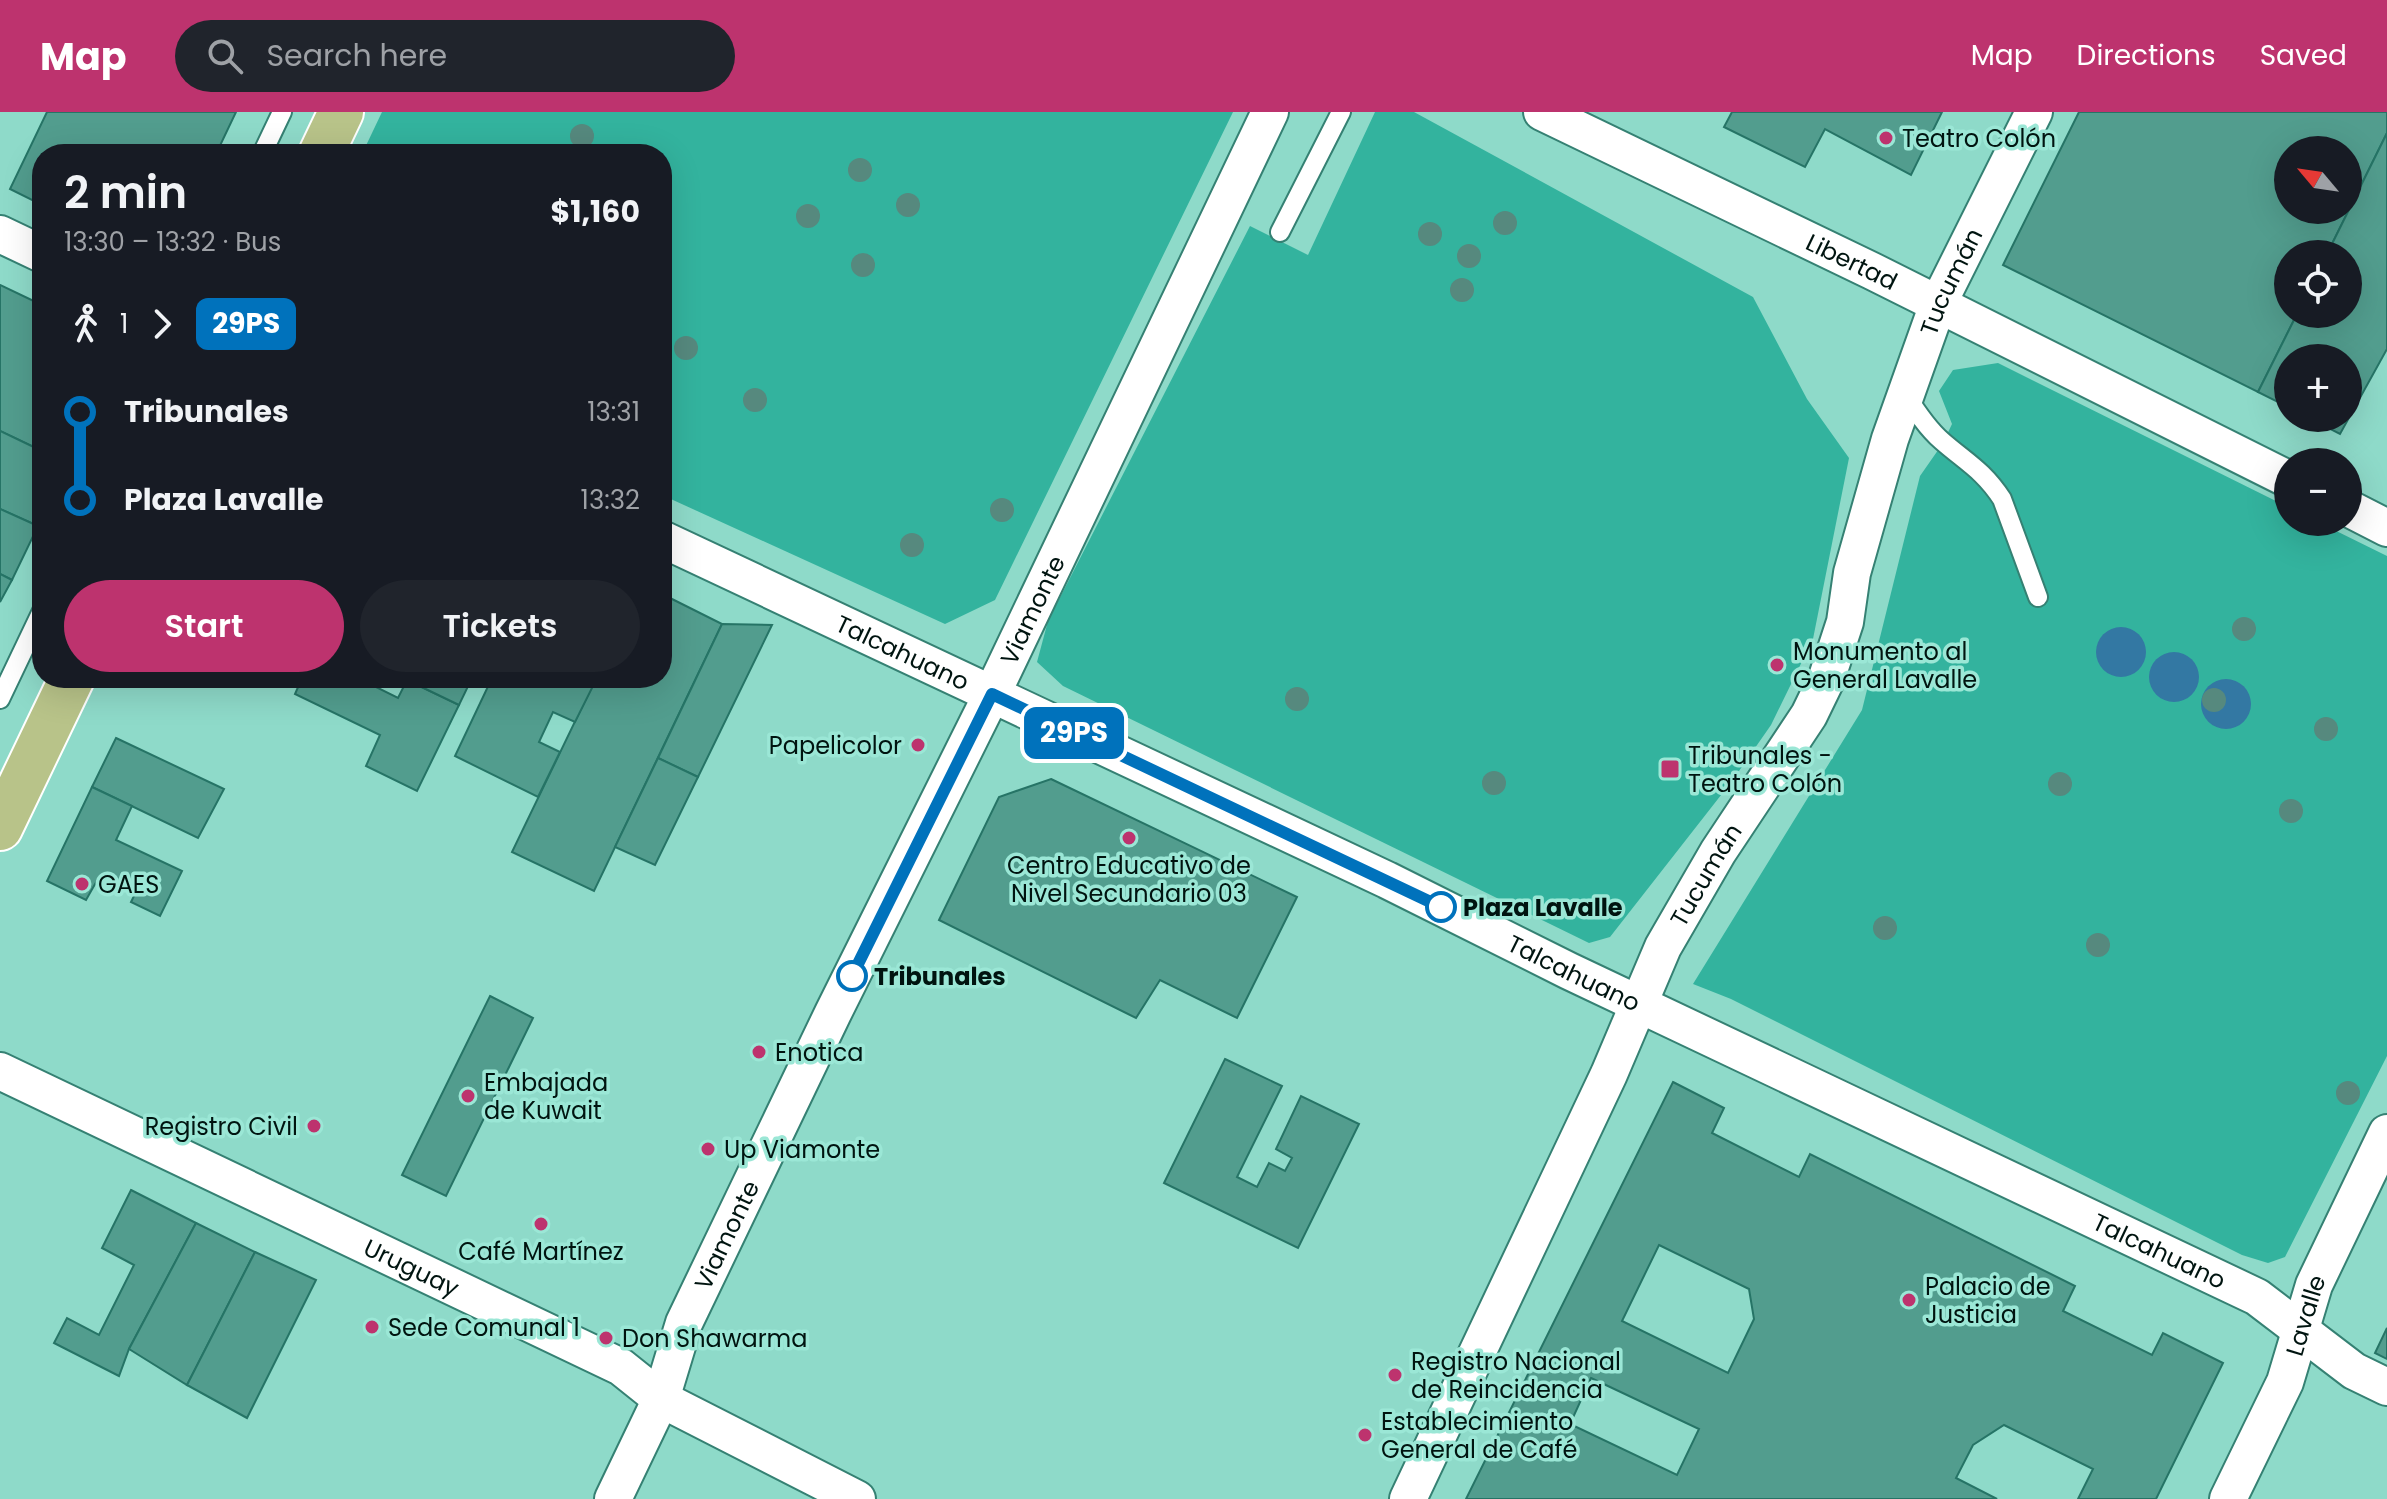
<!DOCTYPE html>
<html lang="en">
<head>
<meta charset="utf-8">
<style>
	:root { --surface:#171b24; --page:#20242c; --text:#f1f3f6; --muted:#9ea1a6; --accent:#bd336e }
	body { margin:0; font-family:Poppins,sans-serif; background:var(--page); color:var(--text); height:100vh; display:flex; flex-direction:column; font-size:30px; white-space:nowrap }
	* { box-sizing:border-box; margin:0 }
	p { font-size:26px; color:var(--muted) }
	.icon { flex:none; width:44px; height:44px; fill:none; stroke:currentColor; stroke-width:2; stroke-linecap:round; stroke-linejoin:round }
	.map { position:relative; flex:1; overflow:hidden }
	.panel { position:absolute; left:32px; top:32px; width:640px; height:544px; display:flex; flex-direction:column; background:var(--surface); border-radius:32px; box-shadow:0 8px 32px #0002 }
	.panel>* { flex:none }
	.badge { padding:0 16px; border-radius:12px; font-size:28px; line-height:52px }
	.needle { width:52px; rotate:299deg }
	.tools { position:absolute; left:2274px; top:24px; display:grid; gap:16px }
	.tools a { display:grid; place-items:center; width:88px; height:88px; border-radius:50%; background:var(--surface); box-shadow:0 8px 32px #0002; font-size:40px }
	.map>.badge { position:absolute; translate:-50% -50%; box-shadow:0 0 0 4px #fff }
	.legs { display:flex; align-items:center; gap:12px; height:88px; padding:0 32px; font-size:26px }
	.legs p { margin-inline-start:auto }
	.overview { display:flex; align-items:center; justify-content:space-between; height:136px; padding:0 32px }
	h1 { font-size:44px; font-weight:600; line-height:60px }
	.action { display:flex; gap:16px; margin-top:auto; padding:16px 32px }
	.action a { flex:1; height:92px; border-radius:48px; background:var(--accent); color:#fff; font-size:32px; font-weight:600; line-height:92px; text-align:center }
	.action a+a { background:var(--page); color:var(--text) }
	ul { padding:0 32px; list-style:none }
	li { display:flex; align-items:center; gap:28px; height:88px; font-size:30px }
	li i { display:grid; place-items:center; width:12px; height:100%; margin:0 10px; background:currentColor }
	li i::after { content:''; width:20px; height:20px; margin:-10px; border:6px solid; border-radius:50%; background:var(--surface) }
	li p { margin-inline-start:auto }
	li:first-child i { background:linear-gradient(#0000 50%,currentColor 0) }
	li:last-child i { background:linear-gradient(currentColor 50%,#0000 0) }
	header { display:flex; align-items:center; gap:48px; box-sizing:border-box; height:112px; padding:0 40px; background:var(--accent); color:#fff }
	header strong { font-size:38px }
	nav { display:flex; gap:44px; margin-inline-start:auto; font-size:28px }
	.search { width:560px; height:72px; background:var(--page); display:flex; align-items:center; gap:20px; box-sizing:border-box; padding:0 28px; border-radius:44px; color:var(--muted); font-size:30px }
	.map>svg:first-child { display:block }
	.green { fill:#33b39e }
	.water { fill:#3378a3 }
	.building { fill:#529d8e; stroke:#267466; stroke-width:2; fill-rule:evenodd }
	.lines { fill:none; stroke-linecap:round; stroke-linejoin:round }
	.service-casing { stroke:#358173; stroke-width:22 }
	.minor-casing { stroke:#358173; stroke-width:40 }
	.primary-casing { stroke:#fff; stroke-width:48 }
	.service { stroke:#fff; stroke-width:18 }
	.minor { stroke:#fff; stroke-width:36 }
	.primary { stroke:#b8c389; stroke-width:44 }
	.tree { fill:#56897e }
	.line-1-casing { stroke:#fff; stroke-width:18 }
	.line-1 { stroke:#0072bc; stroke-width:12 }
	.poi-dot { fill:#bd336e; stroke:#9be7d6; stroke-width:3 }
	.stop-1-dot { fill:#fff; stroke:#0072bc; stroke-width:4 }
	.labels { text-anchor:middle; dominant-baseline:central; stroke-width:7; stroke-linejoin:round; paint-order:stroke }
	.poi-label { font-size:24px; fill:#001410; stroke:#9be7d6; text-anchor:start }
	.street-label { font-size:24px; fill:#001410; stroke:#9be7d6 }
	.stop-label { font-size:24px; font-weight:bold; fill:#001410; stroke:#9be7d6; text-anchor:start }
</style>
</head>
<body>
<header>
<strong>Map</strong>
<div class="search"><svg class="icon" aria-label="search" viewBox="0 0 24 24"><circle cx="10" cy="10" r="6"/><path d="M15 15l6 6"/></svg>Search here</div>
<nav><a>Map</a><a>Directions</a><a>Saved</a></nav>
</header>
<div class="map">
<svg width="2387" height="1387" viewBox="0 0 2387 1387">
	<rect width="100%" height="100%" fill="#8edac9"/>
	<g class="green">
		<path d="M382 0H1233L995 488 945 512 662 383V42H362Z"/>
		<path d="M1375 0H1414L1753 185 1807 287 1849 346 1813 527 1771 613 1732 669 1610 825 1589 831 1063 574 1037 550 1048 509 1250 114 1308 143Z"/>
		<path d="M1998 251 2288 395V410H2318L2387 444V944L2285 1145 2268 1151 2242 1143 1731 887 1693 872 1862 598 1920 364 1943 331 1952 312 1939 279 1953 258Z"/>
	</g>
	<g class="water">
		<circle cx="2121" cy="540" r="25"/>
		<circle cx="2174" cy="565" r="25"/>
		<circle cx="2226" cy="592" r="25"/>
	</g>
	<g class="building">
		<path d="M47 0H236L216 42H42V93L10 77Z"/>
		<path d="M1732 0H1942L1911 63 1825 17 1805 55 1724 15Z"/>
		<path d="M2079 0H2387V21L2327 142H2288V202H2297L2258 280 2003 153ZM2288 38H2348V98H2288Z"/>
		<path d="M2387 21V237L2340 322 2309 306H2348V246H2288V295L2258 280 2297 202H2348V142H2327Z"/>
		<path d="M0 173 42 193V339L0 319Z"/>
		<path d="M0 319 42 339V405L38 414 0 397Z"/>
		<path d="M0 397 38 414 12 468 0 462Z"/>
		<path d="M0 462 12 468 0 490Z"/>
		<path d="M662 482 722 512 594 779 512 740 596 566H662Z"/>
		<path d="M722 512 772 513 698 665 658 646Z"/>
		<path d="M302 566H358L398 586 407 568 459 593 417 679 366 654 380 623 295 582Z"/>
		<path d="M408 566H472L459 593 407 568Z"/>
		<path d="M492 566H582L594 572 575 610 553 600 539 630 560 640 538 685 455 644Z"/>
		<path d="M116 626 224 677 198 726 92 675Z"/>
		<path d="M658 646 698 665 655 753 615 735Z"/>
		<path d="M1051 667 1297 785 1237 906 1160 868 1136 906 939 808 999 685Z"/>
		<path d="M92 675 132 694 116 728 182 759 160 804 131 790 135 782 99 765 86 788 47 769Z"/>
		<path d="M490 884 533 906 446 1084 402 1063Z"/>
		<path d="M1225 947 1282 974 1237 1065 1257 1075 1269 1051 1285 1059 1292 1046 1276 1037 1301 984 1359 1012 1298 1136 1164 1071Z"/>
		<path d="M1673 970 1724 996 1712 1021 1799 1065 1810 1042 2075 1174 2063 1199 2152 1243 2163 1221 2223 1251 2156 1387H2078L2093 1357 2004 1313 1973 1333 1956 1366 1997 1387H1466ZM1659 1133 1749 1177 1754 1207 1728 1261 1622 1209ZM1591 1266 1699 1317 1677 1363 1570 1312Z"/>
		<path d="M131 1078 196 1111 129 1237 119 1264 54 1231 67 1206 99 1223 134 1153 102 1136Z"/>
		<path d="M196 1111 255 1140 187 1273 129 1237Z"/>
		<path d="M255 1140 316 1168 247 1306 187 1273Z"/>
		<path d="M2387 1216V1247L2375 1241Z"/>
	</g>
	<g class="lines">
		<defs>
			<g id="service">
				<path d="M262 42 282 0"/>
				<path d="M1280 120 1341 0"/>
				<path d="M1906 283C1916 299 1927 316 1942 329 1966 350 1983 358 2002 387L2038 485"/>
				<path d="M0 587 42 499"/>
			</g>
			<g id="minor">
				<path id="s1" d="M1542 0 1872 159 2288 367"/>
				<path d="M0 122 42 142"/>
				<path d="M2348 396 2387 416"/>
				<path id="s2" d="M662 427 1387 768 1569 859 2257 1185 2354 1259 2387 1275"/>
				<path id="s3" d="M0 959 621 1255 661 1287 857 1387"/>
				<path id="s4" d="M613 1387 661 1287 684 1211 833 901 992 582 1270 0"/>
				<path id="s5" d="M1408 1387 1609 962 1663 835 1718 740 1809 603 1826 568 1845 510 1852 461 1890 327 1938 192 2034 0"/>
				<path id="s6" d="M2228 1387 2285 1270 2314 1173 2387 1021"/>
			</g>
			<g id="primary">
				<path d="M321 42 341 0"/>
				<path d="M0 716 72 566"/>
			</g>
		</defs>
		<use href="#service" class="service-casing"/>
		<use href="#minor" class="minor-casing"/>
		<use href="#primary" class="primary-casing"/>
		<use href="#service" class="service"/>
		<use href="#minor" class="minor"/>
		<use href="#primary" class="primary"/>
	</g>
	<g class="tree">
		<circle cx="582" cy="24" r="12"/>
		<circle cx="860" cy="58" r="12"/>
		<circle cx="908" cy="93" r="12"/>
		<circle cx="808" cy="104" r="12"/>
		<circle cx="1505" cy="111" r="12"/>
		<circle cx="1430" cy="122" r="12"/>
		<circle cx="1469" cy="144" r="12"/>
		<circle cx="863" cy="153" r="12"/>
		<circle cx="1462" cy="178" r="12"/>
		<circle cx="686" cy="236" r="12"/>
		<circle cx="755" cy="288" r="12"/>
		<circle cx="1002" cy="398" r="12"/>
		<circle cx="912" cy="433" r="12"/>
		<circle cx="2244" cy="517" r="12"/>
		<circle cx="1297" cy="587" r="12"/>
		<circle cx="2214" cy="588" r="12"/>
		<circle cx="2326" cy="617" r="12"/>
		<circle cx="1494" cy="671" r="12"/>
		<circle cx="2060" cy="672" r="12"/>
		<circle cx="2291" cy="699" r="12"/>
		<circle cx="1885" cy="816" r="12"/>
		<circle cx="2098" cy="833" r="12"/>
		<circle cx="2348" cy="981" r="12"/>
	</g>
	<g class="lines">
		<defs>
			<path id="line-1" d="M852 864 992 582 1441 795"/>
		</defs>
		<use href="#line-1" class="line-1-casing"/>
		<use href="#line-1" class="line-1"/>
	</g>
	<g class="poi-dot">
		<circle cx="1886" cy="26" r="8"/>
		<circle cx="1777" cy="553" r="8"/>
		<circle cx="918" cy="633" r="8"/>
		<rect x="1660" y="647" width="20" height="20" rx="4"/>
		<circle cx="1129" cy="726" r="8"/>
		<circle cx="82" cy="772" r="8"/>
		<circle cx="759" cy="940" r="8"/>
		<circle cx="468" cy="984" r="8"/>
		<circle cx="314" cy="1014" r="8"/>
		<circle cx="708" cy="1037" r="8"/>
		<circle cx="541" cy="1112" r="8"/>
		<circle cx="1909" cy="1188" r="8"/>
		<circle cx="372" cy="1215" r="8"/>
		<circle cx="606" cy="1226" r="8"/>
		<circle cx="1395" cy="1263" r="8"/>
		<circle cx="1365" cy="1323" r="8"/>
	</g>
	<g class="stop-1-dot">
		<circle cx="1441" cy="795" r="14"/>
		<circle cx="852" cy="864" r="14"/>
	</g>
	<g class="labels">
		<g class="poi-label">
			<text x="1902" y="26">Teatro Colón</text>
			<text x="1793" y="539">Monumento al<tspan x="1793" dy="28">General Lavalle</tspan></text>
			<text x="902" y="633" text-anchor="end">Papelicolor</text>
			<text x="1688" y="643">Tribunales -<tspan x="1688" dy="28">Teatro Colón</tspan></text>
			<text x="1129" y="753" text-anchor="middle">Centro Educativo de<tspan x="1129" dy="28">Nivel Secundario 03</tspan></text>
			<text x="98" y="772">GAES</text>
			<text x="775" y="940">Enotica</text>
			<text x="484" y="970">Embajada<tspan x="484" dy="28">de Kuwait</tspan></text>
			<text x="298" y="1014" text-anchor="end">Registro Civil</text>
			<text x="724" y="1037">Up Viamonte</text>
			<text x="541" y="1139" text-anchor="middle">Café Martínez</text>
			<text x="1925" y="1174">Palacio de<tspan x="1925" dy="28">Justicia</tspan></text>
			<text x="388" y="1215">Sede Comunal 1</text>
			<text x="622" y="1226">Don Shawarma</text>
			<text x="1411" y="1249">Registro Nacional<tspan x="1411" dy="28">de Reincidencia</tspan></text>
			<text x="1381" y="1309">Establecimiento<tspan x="1381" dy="28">General de Café</tspan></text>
		</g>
		<g class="street-label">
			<text stroke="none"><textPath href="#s1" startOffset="344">Libertad</textPath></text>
			<text stroke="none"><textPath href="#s5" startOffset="1340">Tucumán</textPath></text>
			<text stroke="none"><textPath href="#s4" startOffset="984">Viamonte</textPath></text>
			<text stroke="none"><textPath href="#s2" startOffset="266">Talcahuano</textPath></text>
			<text stroke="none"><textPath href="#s5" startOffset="692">Tucumán</textPath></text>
			<text stroke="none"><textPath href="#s2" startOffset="1010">Talcahuano</textPath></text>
			<text stroke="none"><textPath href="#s4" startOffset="288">Viamonte</textPath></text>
			<text stroke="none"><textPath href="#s2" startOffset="1658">Talcahuano</textPath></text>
			<text stroke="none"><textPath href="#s3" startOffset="456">Uruguay</textPath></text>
			<text stroke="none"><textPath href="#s6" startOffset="200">Lavalle</textPath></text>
		</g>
		<g class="stop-label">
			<text x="1463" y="795">Plaza Lavalle</text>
			<text x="874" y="864">Tribunales</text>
		</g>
	</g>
</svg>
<div class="tools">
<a><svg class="needle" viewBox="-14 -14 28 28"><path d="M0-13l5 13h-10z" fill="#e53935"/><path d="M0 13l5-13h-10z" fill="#9ea1a6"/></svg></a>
<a><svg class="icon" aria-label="locate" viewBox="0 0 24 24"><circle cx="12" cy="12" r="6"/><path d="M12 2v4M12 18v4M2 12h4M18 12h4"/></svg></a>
<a>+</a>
<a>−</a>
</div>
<b class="badge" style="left:1074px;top:621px;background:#0072bc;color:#fff">29PS</b>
<section class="panel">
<div class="overview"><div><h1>2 min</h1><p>13:30 – 13:32 · Bus</p></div><b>$1,160</b></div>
<div class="legs"><svg class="icon" aria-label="walk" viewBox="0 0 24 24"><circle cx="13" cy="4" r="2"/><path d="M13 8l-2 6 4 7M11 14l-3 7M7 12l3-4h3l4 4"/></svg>1<svg class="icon" aria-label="forward" viewBox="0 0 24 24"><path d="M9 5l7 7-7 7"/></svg><b class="badge" style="background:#0072bc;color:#fff">29PS</b></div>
<ul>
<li><i style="color:#0072bc"></i><b>Tribunales</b><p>13:31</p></li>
<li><i style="color:#0072bc"></i><b>Plaza Lavalle</b><p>13:32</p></li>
</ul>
<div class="action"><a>Start</a><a>Tickets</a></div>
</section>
</div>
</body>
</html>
